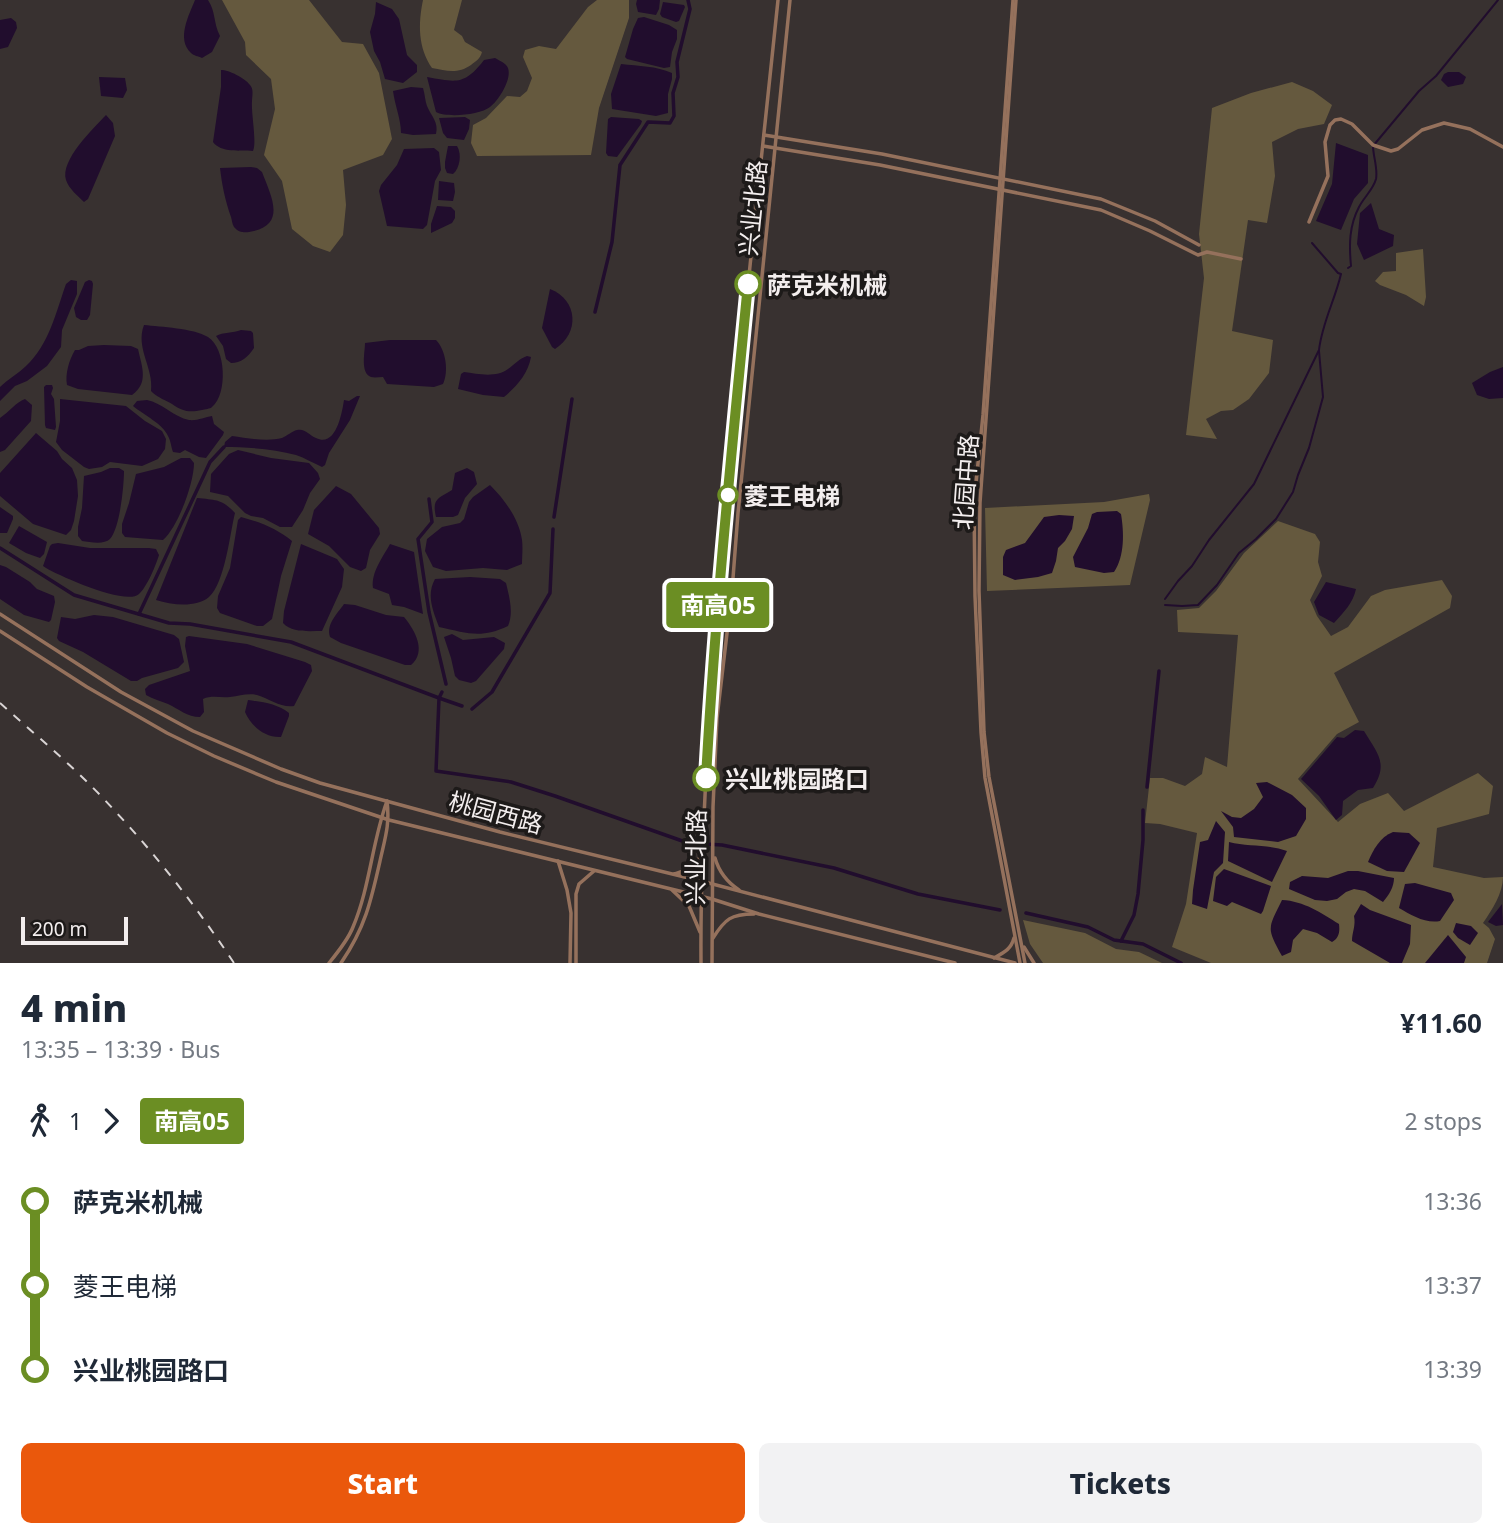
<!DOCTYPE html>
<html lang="en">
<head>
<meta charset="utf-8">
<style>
	:root { --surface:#fff; --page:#f2f2f3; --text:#1f2937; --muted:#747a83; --accent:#ea580c }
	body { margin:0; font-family:"Noto Sans","Noto Sans SC",sans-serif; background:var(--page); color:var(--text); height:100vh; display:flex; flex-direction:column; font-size:26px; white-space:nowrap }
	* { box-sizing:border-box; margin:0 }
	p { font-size:23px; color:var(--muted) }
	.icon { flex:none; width:38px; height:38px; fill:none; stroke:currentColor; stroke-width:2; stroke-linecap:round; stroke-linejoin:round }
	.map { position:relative; height:963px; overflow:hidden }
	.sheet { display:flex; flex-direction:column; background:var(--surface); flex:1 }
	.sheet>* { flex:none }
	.badge { padding:0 14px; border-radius:5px; font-size:24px; line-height:46px }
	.scale { position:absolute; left:21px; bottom:18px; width:107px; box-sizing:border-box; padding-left:7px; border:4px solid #f3eeee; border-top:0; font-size:19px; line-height:24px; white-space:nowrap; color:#f3eeee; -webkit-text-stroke:5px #1d1a19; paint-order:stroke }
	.map>.badge { position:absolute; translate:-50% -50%; box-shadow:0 0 0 4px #fff }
	.legs { display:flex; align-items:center; gap:10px; height:77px; padding:0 21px; font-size:23px }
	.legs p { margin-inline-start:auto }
	.head { display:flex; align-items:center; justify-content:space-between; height:119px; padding:0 21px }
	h1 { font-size:38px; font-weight:800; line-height:52px }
	.action { display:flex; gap:14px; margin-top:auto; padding:14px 21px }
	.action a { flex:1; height:80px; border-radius:10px; background:var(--accent); color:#fff; font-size:28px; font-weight:800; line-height:80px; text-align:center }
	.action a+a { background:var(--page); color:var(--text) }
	ul { padding:0 21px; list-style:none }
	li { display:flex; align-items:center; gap:24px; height:84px; font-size:26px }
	li i { display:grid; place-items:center; width:10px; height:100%; margin:0 9px; background:currentColor }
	li i::after { content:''; width:18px; height:18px; margin:-9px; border:5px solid; border-radius:50%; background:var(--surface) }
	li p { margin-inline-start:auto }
	li:first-child i { background:linear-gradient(#0000 50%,currentColor 0) }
	li:last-child i { background:linear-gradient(currentColor 50%,#0000 0) }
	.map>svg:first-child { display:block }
	.green { fill:#65593e }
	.water { fill:#210d2d }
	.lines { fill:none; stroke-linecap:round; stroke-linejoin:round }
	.stream { stroke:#210d2d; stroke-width:2 }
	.canal { stroke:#210d2d; stroke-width:3.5 }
	.secondary { stroke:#95715c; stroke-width:3.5 }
	.rail { stroke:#d9d4d4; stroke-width:2; stroke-dasharray:9 9; stroke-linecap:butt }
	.line-1-casing { stroke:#fff; stroke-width:16 }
	.line-1 { stroke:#6b8e23; stroke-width:10 }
	.stop-1-dot { fill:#fff; stroke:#6b8e23; stroke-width:3.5 }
	.labels { text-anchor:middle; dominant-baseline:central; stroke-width:7; stroke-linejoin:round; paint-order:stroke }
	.street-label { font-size:24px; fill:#f3eeee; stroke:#1d1a19 }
	.stop-label { font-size:24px; font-weight:bold; fill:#f3eeee; stroke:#1d1a19; text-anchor:start }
</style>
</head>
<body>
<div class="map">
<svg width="1503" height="963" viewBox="0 0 1503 963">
	<rect width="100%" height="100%" fill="#383130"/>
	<g class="green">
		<path d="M222 0H309L342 42 363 44 379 73 392 139 383 155 343 170 346 205 343 235 330 252 313 246 292 229 282 181 264 155 275 109 271 79 246 55 245 42Z"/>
		<path d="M423 0H462L454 30 462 36 465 42 482 52C480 59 476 61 471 65 458 74 447 71 432 68 418 48 418 24 423 0Z"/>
		<path d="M597 0H629V18L599 108 591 155 477 156 471 143 473 125 486 118 507 96 520 97 527 91 532 78 523 57 525 50 539 46 556 49 588 7Z"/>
		<path d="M1292 82 1313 91 1332 105 1324 124 1298 129 1272 142 1275 176 1267 223 1248 220 1232 331 1273 340 1269 373 1249 399 1233 410 1221 411 1206 419 1217 439 1186 435 1204 278 1199 234 1212 108 1251 93Z"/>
		<path d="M1423 249 1426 297 1424 306 1406 295 1380 285 1375 281 1383 272 1396 271V253Z"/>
		<path d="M1149 494 1150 500 1130 585 987 591 985 508 1104 502Z"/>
		<path d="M1278 521 1315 534 1320 542 1318 562 1322 576 1310 600 1317 616 1331 636 1348 627 1371 596 1385 590 1442 580 1452 596 1450 608 1334 673 1359 722 1337 734 1298 779 1338 822 1360 804 1388 793 1404 811 1478 773 1493 786 1489 814 1437 828 1433 867 1484 878 1503 877C1503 893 1492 910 1483 923L1489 928 1495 939 1487 963H1211L1172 947 1186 904 1197 833 1160 824 1145 823 1150 778H1163L1185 786 1202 774 1205 757 1227 767 1238 635 1178 632 1177 610 1199 608 1216 591 1244 553Z"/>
		<path d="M1023 920 1085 933 1116 949 1139 952 1162 963H1043L1030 944Z"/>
	</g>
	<g class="water">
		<path d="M195 0H208C216 12 213 22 220 36L212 52 202 58C198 56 194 56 191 53 176 39 189 15 195 0Z"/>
		<path d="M637 0H660L659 9 656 15 638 12 636 4Z"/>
		<path d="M376 2 392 9 399 19 407 55 417 65V72L403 83 385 79 380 62 374 51 370 32 375 14Z"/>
		<path d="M663 2 684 5 685 7 679 21 676 22 662 17 660 14Z"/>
		<path d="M644 17 669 25 677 30V39L672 52 670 67 664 68 627 59 625 57 633 29 638 18Z"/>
		<path d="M11 18 16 22 17 28 8 47 0 49V20Z"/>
		<path d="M495 58C500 61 506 63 508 68 512 79 499 100 490 107 480 115 447 118 436 112L427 77C456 82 464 86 484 60Z"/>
		<path d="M621 64C639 66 656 66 672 73V79L668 94V113L656 116 612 109 611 94Z"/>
		<path d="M221 70C229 70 245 78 250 85 254 89 252 96 252 101 251 114 257 142 253 151 240 150 221 153 213 142L221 87Z"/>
		<path d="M1448 72H1459L1466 77 1463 84 1448 87 1441 80 1444 74Z"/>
		<path d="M99 77 125 78 127 90 123 98 101 96Z"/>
		<path d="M411 87 423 88C425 94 425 101 427 106 431 116 439 122 436 134L413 135 401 133C401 119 395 106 393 91Z"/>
		<path d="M106 115 113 123 115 136 88 199 84 202C78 196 69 189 66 180 60 160 93 129 106 115Z"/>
		<path d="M465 117 470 120 469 129 464 140 447 138 443 133 439 118Z"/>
		<path d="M611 117 639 119 642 121 641 124 617 157 608 156 606 153 608 119Z"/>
		<path d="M1336 143 1368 155V183L1354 199 1341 230 1316 221 1332 184Z"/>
		<path d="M448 146H457C462 154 460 168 453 174L447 173 445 168V162Z"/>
		<path d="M434 148 439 152 441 170 435 181 427 225 423 229 387 226 379 191 381 185 397 165 404 149Z"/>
		<path d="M251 167 257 168 262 172C271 196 288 226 249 232 244 233 238 232 234 227 232 224 232 220 231 217 225 200 222 185 220 168Z"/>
		<path d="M439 181 454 183 455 192 453 201 438 200Z"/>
		<path d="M1371 203 1379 229 1394 235 1393 246 1364 260 1357 244 1360 213Z"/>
		<path d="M437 206 451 207 455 211V218L452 223 431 233V224Z"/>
		<path d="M71 280 77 281V294L62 330 61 347 47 366 27 381 15 386 0 401V387C8 379 18 374 26 366 49 345 56 312 66 284Z"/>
		<path d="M89 280 92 281 93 284 90 315 87 320H81L76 317 74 308 85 282Z"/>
		<path d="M550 289C578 300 580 333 555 349L552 347 542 328Z"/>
		<path d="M144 325C161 327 193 328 208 337 226 348 228 394 212 407 210 409 205 409 202 410 189 413 182 411 172 404 165 400 159 398 153 393L151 391C154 368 135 348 144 325Z"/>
		<path d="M241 330 251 331 253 333 254 348C248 357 241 363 231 363L226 359 223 346 216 336C223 332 233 333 241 330Z"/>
		<path d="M390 340H436C446 350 449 372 443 384L434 387 387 384 383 377C379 377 375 378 371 377 360 373 365 352 365 343Z"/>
		<path d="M104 345 131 346 138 349C142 367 149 383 132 395L78 389 67 385C65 374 69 360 75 350H79L88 346Z"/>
		<path d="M527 356 531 357C528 374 516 387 504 397L483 395 458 389 461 374 464 372C478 374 496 378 508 369 515 364 519 359 527 356Z"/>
		<path d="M1503 367V398L1489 399 1477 395 1472 383 1490 372Z"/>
		<path d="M46 385H52L53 388 51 394 54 399 56 427 55 430 46 428 45 425 44 387Z"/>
		<path d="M357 396H360L350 420 329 453 325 465 322 467C313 463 305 458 296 455 274 449 247 447 224 447L225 442 232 436C247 438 267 442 282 438 287 436 292 431 297 430 305 428 309 435 316 438 336 448 342 413 344 400L349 401Z"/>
		<path d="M25 399 32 405 31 421 5 450 0 452V418C9 412 16 402 25 399Z"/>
		<path d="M60 399 126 406 145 421 162 431 166 439 165 449 158 459 142 466 110 462 102 467 89 469 84 467 62 450 56 442 60 421Z"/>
		<path d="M147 400C162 403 174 417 189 420 197 421 205 417 212 416L214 424 224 432 223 435 206 458 199 457 185 450 180 453 173 452C171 447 171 441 168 436 163 424 144 415 133 406L137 401Z"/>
		<path d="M36 433 57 451 62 459 72 468 77 480 78 496 74 521 71 530 66 535 33 524 0 496V473Z"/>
		<path d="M238 450 271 458 309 463 318 473 320 479 310 493 303 510 292 527H280L263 518 251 516 245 513 228 496 210 492 211 474 229 454Z"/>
		<path d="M181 458H190L194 463C194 483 178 527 163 540L125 537 122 533V524L129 503 136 474 164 467Z"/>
		<path d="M110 468H119L124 471C124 485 120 528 110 539 104 545 90 542 82 541L78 536V527L82 508 84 476 101 472Z"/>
		<path d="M467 468 474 472 477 484 465 498 458 515 453 517H436C432 499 437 499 452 490L455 473Z"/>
		<path d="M490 485C505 500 519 519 522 540 523 548 522 557 522 564L507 570 483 568 446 571 433 567 425 551 427 539 442 527 460 523 464 519 469 502 473 497Z"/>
		<path d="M336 486 351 494 379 528 380 534 370 550 366 568 361 571 350 567 329 546 308 534 314 510Z"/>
		<path d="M197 498C216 500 222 499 235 513 230 533 225 583 209 597 196 608 172 605 156 600Z"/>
		<path d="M0 507 13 516V519L7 533H0Z"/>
		<path d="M1117 511 1121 514C1124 532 1125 556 1114 572L1104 573 1075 567 1073 557 1088 528 1092 514 1097 512Z"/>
		<path d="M1059 515 1074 516 1072 529 1065 541 1058 548 1056 561 1052 573 1038 577 1015 580 1003 575V557L1006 550 1025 543 1044 517Z"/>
		<path d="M241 517C260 522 277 529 292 541L281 576 272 619 263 626H257L220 613 217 608 218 596 230 568 238 520Z"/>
		<path d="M19 526 47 542 44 554 40 558 26 553 9 543Z"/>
		<path d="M58 543 90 548H149L156 549 159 555C156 565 147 587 139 594 126 606 60 576 46 568L43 566 50 546 52 544Z"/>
		<path d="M301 544 337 559 344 569 342 587 322 631C309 631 292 633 283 623L284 611Z"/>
		<path d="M390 544 414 552 423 614 404 607 392 605 389 594 373 588C371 572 383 557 390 544Z"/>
		<path d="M0 565 6 567 30 582 37 589 54 596 55 602 51 620 49 622 24 615 0 599Z"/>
		<path d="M470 577 500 579 506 583C509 596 514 612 508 626 481 639 467 633 439 627 433 611 426 595 435 579Z"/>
		<path d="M1326 582 1356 589C1353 603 1344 612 1334 623L1319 615 1314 602Z"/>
		<path d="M344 604 355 605 386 615 404 617C415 630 427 652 411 665H405L341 643 330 637C326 624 337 614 344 604Z"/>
		<path d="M94 615 113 617 174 635 179 639 184 662 178 668 142 678 137 681H131L83 652 59 641 57 638 61 617 75 619Z"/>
		<path d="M452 634 463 640 494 637 505 643 504 649 476 681 471 683 459 680 455 676 451 658 444 637Z"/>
		<path d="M189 636 247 644 305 662 311 665 312 671 294 706C281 708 270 699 257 695 247 693 240 696 230 697 220 698 212 695 203 699L204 712 200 717C187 717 179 709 168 704 161 701 153 699 146 695L145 689 149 685 190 671 185 646 186 637Z"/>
		<path d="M248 700C262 702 278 704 289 713V716L281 737C265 738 251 726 245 712Z"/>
		<path d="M1355 730 1364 731C1377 753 1389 763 1373 788L1358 790 1343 801 1342 815 1336 820 1319 796 1301 779 1337 737 1344 738Z"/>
		<path d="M1267 782 1292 795 1306 808V819L1296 836 1278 842 1234 837 1233 827 1221 811 1232 817 1241 818 1254 809 1263 797 1256 783Z"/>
		<path d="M1216 821 1225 832 1223 863 1214 872 1207 909 1192 904 1193 890 1200 842 1208 840Z"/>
		<path d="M1393 832 1409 833 1420 843 1404 872 1387 871 1368 862C1373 850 1380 837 1393 832Z"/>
		<path d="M1229 842C1248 847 1269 844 1287 851L1272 882 1228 861Z"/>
		<path d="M1224 869 1271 886 1263 911 1261 914 1232 902 1227 906 1213 901 1216 877Z"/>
		<path d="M1348 871H1358L1394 878C1394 887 1389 895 1383 902L1365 891 1354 889 1346 892 1337 899 1327 901 1315 900 1289 889 1290 882 1302 876 1328 878Z"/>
		<path d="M1415 883 1451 893 1454 900 1440 921C1426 924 1411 915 1399 908L1405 884Z"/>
		<path d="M1282 900C1304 901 1321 913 1339 924 1340 932 1339 938 1332 942L1317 933 1303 929 1293 940 1291 952 1282 956C1266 927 1268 929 1282 900Z"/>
		<path d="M1361 904 1370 910 1411 925 1410 944 1402 963H1390L1352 941C1352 932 1356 926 1354 916Z"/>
		<path d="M1502 904 1503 925 1496 926 1488 922Z"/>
		<path d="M1456 923 1471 926 1478 933 1470 945 1458 938 1453 932Z"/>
		<path d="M1448 935 1466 957 1464 963H1425Z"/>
	</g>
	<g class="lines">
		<g class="stream">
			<path d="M1348 268 1351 266C1349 245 1349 226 1359 207 1364 197 1373 190 1376 179 1378 168 1373 156 1373 146L1419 91 1436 76 1498 0"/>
			<path d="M1165 599 1178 581 1192 566 1209 540 1254 484 1319 350C1322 323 1335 300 1341 274L1338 273 1312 243"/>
			<path d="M1165 605 1182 606 1198 605 1217 585 1239 553 1256 539 1276 519 1293 492 1298 475 1309 448 1323 397 1319 351"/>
		</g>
		<g class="canal">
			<path d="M595 312 612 242 620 165 648 122 670 123 674 116 673 93 678 77 677 62 690 9 688 0"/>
			<path d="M429 499 432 522 418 539 429 612 446 684"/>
			<path d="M554 517 572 399"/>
			<path d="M0 548 74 595 169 623 190 624 291 642 439 698 436 771 511 782 555 796 688 843 722 845 834 868 918 894 1000 910"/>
			<path d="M139 614 204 475 210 462 224 447"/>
			<path d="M442 692 439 698 462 706"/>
			<path d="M472 709 492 692 550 593 553 529"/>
			<path d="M1147 787 1159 671"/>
			<path d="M1026 913 1088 927 1114 940 1143 944 1181 963"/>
			<path d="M1121 941 1134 915 1138 894 1143 840V810"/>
		</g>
		<g class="secondary">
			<path d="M1013 0 983 415 974 502 975 596 981 732 985 778 1020 963"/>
			<path d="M1016 0 980 503 979 591 984 732 989 777 1025 963"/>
			<path d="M764 135 882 154 1101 199 1155 221 1199 245"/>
			<path d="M763 146 880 165 1101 210 1150 231 1198 255 1207 252 1241 259"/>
			<path d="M1309 222 1328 176 1325 142 1330 125 1335 120 1341 119 1352 124 1373 145 1391 151 1398 149 1422 130 1444 123 1470 129 1503 147"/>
			<path d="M0 614 121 692 193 731 281 769 320 783 500 832 701 881 1015 963"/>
			<path d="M0 631 87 687 167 733 214 756 276 782 389 820 712 899 759 914 955 963"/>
			<path d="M715 858C719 872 727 882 739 890"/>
			<path d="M558 861 567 890 571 913 570 963"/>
			<path d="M674 874C688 870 694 869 701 855"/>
			<path d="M672 890 689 906 700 932"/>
			<path d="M713 938C725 919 731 914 754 914"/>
			<path d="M1024 947 1034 963"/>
			<path d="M994 958C1005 952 1011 949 1014 938"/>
			<path d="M329 963C338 952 348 940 353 927 370 887 372 842 387 801 390 825 385 838 380 861 371 901 365 928 341 963"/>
			<path d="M576 963V894L579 884 594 871"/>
			<path d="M701 963C700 834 710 706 720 578 736 385 758 193 778 0"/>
			<path d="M712 963 713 807 717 718 732 591 738 513 790 0"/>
		</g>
		<path class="rail" d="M0 703C39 738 79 771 114 810 158 857 198 909 234 963"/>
	</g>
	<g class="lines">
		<defs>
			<path id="line-1" d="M706 778C715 613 732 448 748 284"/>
		</defs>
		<use href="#line-1" class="line-1-casing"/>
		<use href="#line-1" class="line-1"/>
	</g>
	<g class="stop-1-dot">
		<circle cx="748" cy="284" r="12"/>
		<circle cx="728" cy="495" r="9"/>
		<circle cx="706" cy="778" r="12"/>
	</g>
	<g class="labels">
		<g class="street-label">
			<text transform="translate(752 208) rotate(-84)">兴业北路</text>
			<text transform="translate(965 482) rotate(-86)">北园中路</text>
			<text transform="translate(496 812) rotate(15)">桃园西路</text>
			<text transform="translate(695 857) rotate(-89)">兴业北路</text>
		</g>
		<g class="stop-label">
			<text x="767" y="284">萨克米机械</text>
			<text x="744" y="495">菱王电梯</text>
			<text x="725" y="778">兴业桃园路口</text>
		</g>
	</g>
</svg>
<div class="scale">200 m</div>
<b class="badge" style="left:718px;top:605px;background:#6b8e23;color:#fff">南高05</b>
</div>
<section class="sheet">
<div class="head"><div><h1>4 min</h1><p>13:35 – 13:39 · Bus</p></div><b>¥11.60</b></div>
<div class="legs"><svg class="icon" aria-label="walk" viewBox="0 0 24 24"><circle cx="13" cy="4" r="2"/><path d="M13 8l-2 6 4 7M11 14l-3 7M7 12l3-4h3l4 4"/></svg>1<svg class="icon" aria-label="forward" viewBox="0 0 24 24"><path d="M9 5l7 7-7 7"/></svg><b class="badge" style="background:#6b8e23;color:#fff">南高05</b><p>2 stops</p></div>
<ul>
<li><i style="color:#6b8e23"></i><b>萨克米机械</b><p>13:36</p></li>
<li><i style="color:#6b8e23"></i><span>菱王电梯</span><p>13:37</p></li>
<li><i style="color:#6b8e23"></i><b>兴业桃园路口</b><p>13:39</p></li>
</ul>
<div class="action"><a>Start</a><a>Tickets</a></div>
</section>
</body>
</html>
